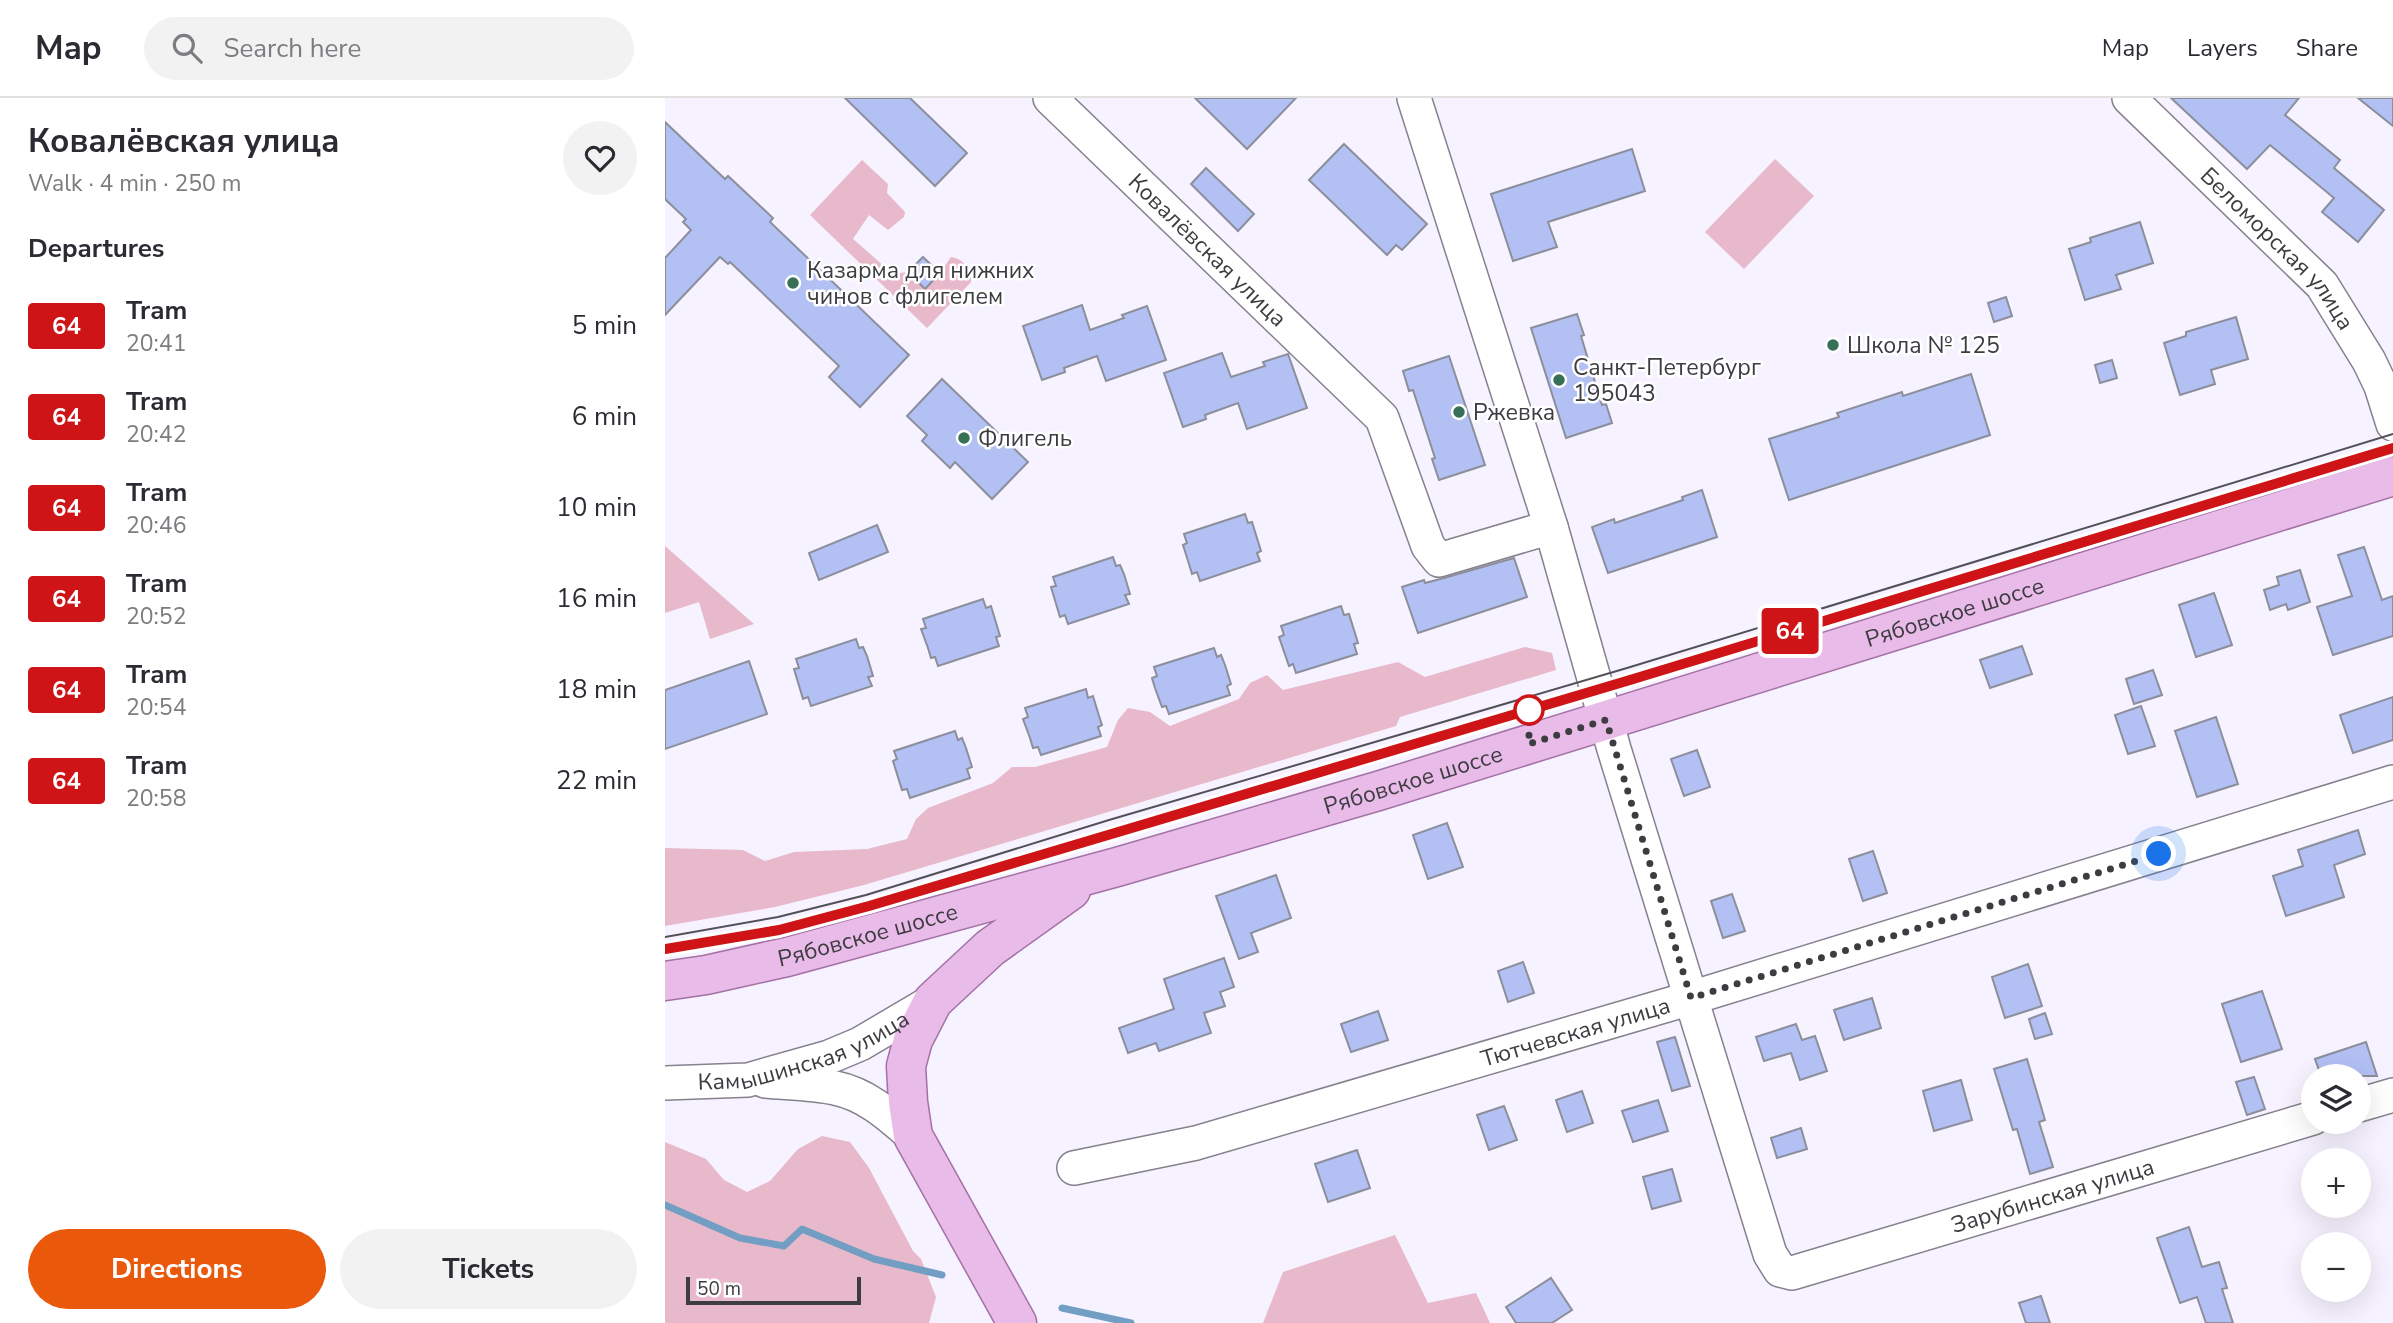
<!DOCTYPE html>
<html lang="en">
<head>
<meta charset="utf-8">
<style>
	:root { --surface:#fff; --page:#f2f2f3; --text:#2b2b33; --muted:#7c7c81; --line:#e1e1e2; --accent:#ea580c }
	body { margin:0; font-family:"Nunito Sans",sans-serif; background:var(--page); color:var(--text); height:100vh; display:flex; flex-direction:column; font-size:26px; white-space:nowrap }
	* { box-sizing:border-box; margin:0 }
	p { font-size:23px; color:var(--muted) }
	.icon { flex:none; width:38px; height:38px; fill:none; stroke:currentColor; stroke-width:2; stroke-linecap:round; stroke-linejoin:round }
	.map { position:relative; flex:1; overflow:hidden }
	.drawer { display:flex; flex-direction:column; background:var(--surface); width:665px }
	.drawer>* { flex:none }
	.badge { padding:0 14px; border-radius:5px; font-size:24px; line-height:46px }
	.buttons { position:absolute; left:1636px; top:966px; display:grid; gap:14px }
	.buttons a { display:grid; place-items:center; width:70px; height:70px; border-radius:50%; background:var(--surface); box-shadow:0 7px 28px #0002; font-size:35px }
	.scale { position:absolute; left:21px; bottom:18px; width:175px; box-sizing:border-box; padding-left:7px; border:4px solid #3d3c41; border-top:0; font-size:19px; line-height:24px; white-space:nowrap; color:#3d3c41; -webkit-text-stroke:5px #fff; paint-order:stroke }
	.you { position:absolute; width:35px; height:35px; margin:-18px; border:5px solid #fff; border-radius:50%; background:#1a73e8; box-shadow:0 0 0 10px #1a73e833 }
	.map>.badge { position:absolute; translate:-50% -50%; box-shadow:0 0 0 4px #fff }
	h2 { padding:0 28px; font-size:26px; line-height:63px }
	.round { display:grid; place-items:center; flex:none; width:74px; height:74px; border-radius:37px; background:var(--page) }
	.headline { display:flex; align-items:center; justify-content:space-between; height:119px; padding:0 28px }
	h1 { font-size:33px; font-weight:700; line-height:52px }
	.cta { display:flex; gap:14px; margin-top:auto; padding:14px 28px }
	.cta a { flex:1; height:80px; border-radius:42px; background:var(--accent); color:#fff; font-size:28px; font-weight:700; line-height:80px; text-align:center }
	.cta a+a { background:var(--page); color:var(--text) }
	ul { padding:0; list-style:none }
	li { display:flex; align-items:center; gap:21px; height:91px; padding:0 28px }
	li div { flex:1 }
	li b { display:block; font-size:26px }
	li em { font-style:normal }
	li .badge { min-width:77px; font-weight:700; text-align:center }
	header { display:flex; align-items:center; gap:42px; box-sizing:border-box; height:98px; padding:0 35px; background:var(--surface); border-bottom:2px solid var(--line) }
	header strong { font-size:33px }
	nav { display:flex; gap:38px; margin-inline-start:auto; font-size:24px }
	.search { width:490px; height:63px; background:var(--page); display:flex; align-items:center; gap:18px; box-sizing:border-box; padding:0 24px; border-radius:38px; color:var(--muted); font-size:26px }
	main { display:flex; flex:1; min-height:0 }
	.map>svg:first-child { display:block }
	.green { fill:#e8b9ca }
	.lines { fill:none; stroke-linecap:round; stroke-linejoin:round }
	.stream { stroke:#729ec4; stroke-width:7 }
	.building { fill:#b2c0f4; stroke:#8c8f9b; stroke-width:2 }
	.minor-casing { stroke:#85818d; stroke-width:36 }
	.major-casing { stroke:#a371a4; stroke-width:41 }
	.minor { stroke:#fff; stroke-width:33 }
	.major { stroke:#e9bbe8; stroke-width:38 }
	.tram { stroke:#525157; stroke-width:2 }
	.line-casing { stroke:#fff; stroke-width:16 }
	.line { stroke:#ce1417; stroke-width:10 }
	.walk { stroke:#3d3c41; stroke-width:7; stroke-dasharray:0 12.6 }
	.poi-dot { fill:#376f57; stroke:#fff; stroke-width:2.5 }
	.stop-dot { fill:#fff; stroke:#ce1417; stroke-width:3.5 }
	.labels { text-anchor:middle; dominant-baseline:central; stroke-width:5; stroke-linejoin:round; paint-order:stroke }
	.street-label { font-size:23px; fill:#3d3c41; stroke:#fff }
	.poi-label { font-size:23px; fill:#3d3c41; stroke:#fff; text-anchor:start }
</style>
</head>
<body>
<header>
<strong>Map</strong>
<div class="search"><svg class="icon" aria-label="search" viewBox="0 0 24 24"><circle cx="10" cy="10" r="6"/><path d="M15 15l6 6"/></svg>Search here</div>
<nav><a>Map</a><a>Layers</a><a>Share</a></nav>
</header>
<main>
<section class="drawer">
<div class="headline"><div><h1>Ковалёвская улица</h1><p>Walk · 4 min · 250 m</p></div><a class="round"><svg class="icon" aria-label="heart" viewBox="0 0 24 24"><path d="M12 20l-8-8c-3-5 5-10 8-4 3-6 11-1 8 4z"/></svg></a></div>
<h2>Departures</h2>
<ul>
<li><span class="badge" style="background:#ce1417;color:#fff">64</span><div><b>Tram</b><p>20:41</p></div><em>5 min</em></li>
<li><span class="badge" style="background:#ce1417;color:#fff">64</span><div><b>Tram</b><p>20:42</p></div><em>6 min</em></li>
<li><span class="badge" style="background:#ce1417;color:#fff">64</span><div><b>Tram</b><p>20:46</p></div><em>10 min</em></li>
<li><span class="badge" style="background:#ce1417;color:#fff">64</span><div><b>Tram</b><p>20:52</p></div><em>16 min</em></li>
<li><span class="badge" style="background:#ce1417;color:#fff">64</span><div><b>Tram</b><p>20:54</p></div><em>18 min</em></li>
<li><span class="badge" style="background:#ce1417;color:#fff">64</span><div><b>Tram</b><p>20:58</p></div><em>22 min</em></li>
</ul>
<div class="cta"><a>Directions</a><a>Tickets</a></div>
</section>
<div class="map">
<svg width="1728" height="1225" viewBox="0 0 1728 1225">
	<rect width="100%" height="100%" fill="#f6f2ff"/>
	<g class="green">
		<path d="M1110 61 1149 98 1079 171 1040 134Z"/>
		<path d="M197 62 223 86 222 95 240 114 239 119 223 132 204 117 188 141 228 176 243 174 260 191 275 175 286 159C299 161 306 171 306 184L262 230 145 117Z"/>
		<path d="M0 448 89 526 45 541 34 504 0 515Z"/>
		<path d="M860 549 887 555 891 572 735 619 731 628 199 787 110 809 0 828V750L78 752 100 763 129 754 202 751 242 741 251 721 263 710 328 685 347 669H370L442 649 453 622 463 610 485 614 505 628 574 601 585 585 602 577 618 592 733 564 760 579Z"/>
		<path d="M157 1038 185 1044 204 1070 248 1153 256 1161 271 1199 264 1225H0V1044L41 1061 59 1082 82 1094 105 1083 133 1051Z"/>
		<path d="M730 1137 763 1205 811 1195 825 1225H598L618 1174Z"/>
	</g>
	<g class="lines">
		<g class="stream">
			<path d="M0 1107 75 1140 119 1148 137 1131 209 1161 277 1177"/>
			<path d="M397 1210 466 1225"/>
		</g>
	</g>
	<g class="building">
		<path d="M180 0H245L302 55 270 88Z"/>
		<path d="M530 0H631L582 51Z"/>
		<path d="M1506 0H1634L1620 17 1675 62 1669 70 1719 112 1693 144 1657 114 1669 100 1605 47 1582 71Z"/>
		<path d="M1693 0H1728V28Z"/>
		<path d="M0 24 60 81 63 78 108 120 105 124 244 257 195 309 164 279 174 268 65 164 63 166 55 159 0 217V160L26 132 18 124 21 121 0 101Z"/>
		<path d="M679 46 762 126 737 152 731 147 722 157 644 82Z"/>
		<path d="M967 51 980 93 883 124 892 149 848 163 826 96Z"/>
		<path d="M541 70 589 116 573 133 526 86Z"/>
		<path d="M1475 124 1488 165 1451 177 1456 191 1420 202 1404 151 1426 144 1425 140Z"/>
		<path d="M258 159 275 175 260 191 243 174Z"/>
		<path d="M1341 199 1347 218 1329 224 1323 205Z"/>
		<path d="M417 207 425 232 459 220 457 217 482 208 501 262 441 283 432 258 399 270 400 274 377 282 358 228Z"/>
		<path d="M912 216 919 237 916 238 937 307 941 306 947 325 901 340 866 230Z"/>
		<path d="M1571 219 1583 261 1546 272 1550 286 1515 297 1499 245 1521 238V234Z"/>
		<path d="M557 255 566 279 600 268 598 264 623 256 642 310 582 331 573 305 540 317 541 321 518 329 499 275Z"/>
		<path d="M784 258 820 367 774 382 767 361 770 360 748 292 744 293 738 273Z"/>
		<path d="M1447 262 1452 280 1435 285 1430 267Z"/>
		<path d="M1306 276 1325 337 1124 402 1104 341 1174 319 1172 315 1237 294 1238 298Z"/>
		<path d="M277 281 363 364 327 401 290 364 285 370 257 343 262 337 242 318Z"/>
		<path d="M1037 392 1052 439 943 475 927 429 949 421 950 425 1018 402 1017 399Z"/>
		<path d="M580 416 583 425 587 424 596 453 592 455 595 463 535 483 532 474 527 476 524 466 518 447 522 445 519 436Z"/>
		<path d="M212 427 223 454 154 482 144 455Z"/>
		<path d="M1699 449 1717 502 1728 498V538L1668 557 1652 509 1687 498 1673 457Z"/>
		<path d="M448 459 451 468 455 467 459 476 465 496 460 497 464 506 403 526 400 517 395 519 386 489 391 488 388 479Z"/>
		<path d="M849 460 862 499 753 535 737 489 759 482 760 485 779 480Z"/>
		<path d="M1635 472 1645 504 1623 512 1621 506 1605 512 1599 492 1614 487 1612 479Z"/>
		<path d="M1549 495 1567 547 1531 559 1514 507Z"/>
		<path d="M318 501 321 510 326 508 335 538 331 539 334 548 273 568 270 559 266 560 263 550 256 531 261 530 258 521Z"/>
		<path d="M676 508 679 517 684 516 693 545 689 546 692 556 631 575 628 566 624 568 614 539 619 537 616 528Z"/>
		<path d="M191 541 194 550 198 549 202 558 208 578 203 579 207 588 146 608 143 599 138 601 129 571 134 570 131 561Z"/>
		<path d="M1357 548 1367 576 1325 590 1315 562Z"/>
		<path d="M549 550 552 559 556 557 560 567 566 586 562 588 565 597 504 616 501 608 497 609 490 590 487 580 492 578 489 569Z"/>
		<path d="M84 563 102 616 0 651V592Z"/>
		<path d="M1488 572 1497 597 1469 606 1461 581Z"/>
		<path d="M421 591 423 600 428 598 434 618 437 627 433 629 436 638 376 657 373 649 368 650 365 640 358 621 363 619 360 610Z"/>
		<path d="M1728 599V642L1688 655 1675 617Z"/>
		<path d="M1476 608 1490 648 1463 656 1450 617Z"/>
		<path d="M1551 619 1573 686 1532 699 1510 633Z"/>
		<path d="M290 633 293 642 297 640 301 650 307 669 302 671 305 680 245 700 242 691 237 692 228 663 232 661 229 653Z"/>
		<path d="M1032 652 1045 689 1019 698 1006 661Z"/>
		<path d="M782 725 798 769 763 781 748 737Z"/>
		<path d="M1693 732 1700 756 1669 767 1679 799 1621 818 1608 778 1638 768 1633 752Z"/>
		<path d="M1208 753 1222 795 1198 803 1184 761Z"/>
		<path d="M611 777 626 820 586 835 593 854 574 861 551 798Z"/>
		<path d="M1067 796 1080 833 1058 840 1046 803Z"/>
		<path d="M559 860 569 889 555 894 560 908 539 915 546 935 494 953 491 945 463 955 454 930 509 911 499 881Z"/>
		<path d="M858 864 869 895 843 904 833 873Z"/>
		<path d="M1363 866 1377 908 1340 920 1327 879Z"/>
		<path d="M1597 893 1617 951 1576 964 1557 906Z"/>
		<path d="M1207 900 1216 930 1179 942 1169 912Z"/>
		<path d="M713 913 723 942 686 954 676 926Z"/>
		<path d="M1380 915 1387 936 1370 941 1364 921Z"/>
		<path d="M1131 926 1137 942 1150 938 1162 973 1135 982 1126 955 1099 963 1091 939Z"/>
		<path d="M1010 939 1025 988 1007 993 992 944Z"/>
		<path d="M1701 944 1712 978H1656L1650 961Z"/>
		<path d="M1362 961 1380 1022 1374 1024 1388 1069 1365 1076 1352 1031 1348 1032 1329 971Z"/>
		<path d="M1589 979 1600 1011 1582 1017 1571 984Z"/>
		<path d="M1296 982 1307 1022 1269 1033 1258 993Z"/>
		<path d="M917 993 928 1025 902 1034 891 1002Z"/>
		<path d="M993 1002 1003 1033 968 1044 957 1013Z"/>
		<path d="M839 1008 852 1042 824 1052 812 1017Z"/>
		<path d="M1136 1030 1142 1051 1112 1060 1106 1040Z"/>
		<path d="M692 1052 705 1090 663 1104 650 1066Z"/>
		<path d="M1007 1071 1016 1103 987 1111 978 1079Z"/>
		<path d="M1524 1129 1537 1169 1554 1164 1562 1190 1557 1191 1568 1225H1541L1532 1199 1515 1205 1492 1140Z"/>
		<path d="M886 1180 907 1212 887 1225H851L841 1209Z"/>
		<path d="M1376 1198 1385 1225H1361L1354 1205Z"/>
	</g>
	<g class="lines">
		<defs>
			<g id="minor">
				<path id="s1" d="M385 0 717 320 763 448 774 462 886 429 949 651 1105 1156 1115 1172 1127 1175 1648 1020"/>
				<path d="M749 0 886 429"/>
				<path id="s2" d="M1464 0 1657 187 1704 263 1716 288 1728 326"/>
				<path d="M100 983C122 985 148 985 170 990 201 996 225 1018 248 1038"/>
				<path id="s3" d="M0 985 83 982 164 959 195 946 268 903"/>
				<path d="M1694 1007 1728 997"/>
				<path id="s4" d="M409 1070 531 1045 1026 900 1728 684"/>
			</g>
			<g id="major">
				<path id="s5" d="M0 883 41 877 122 859 452 769 713 693 1728 378"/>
				<path d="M352 1225 248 1038 243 1004 241 968 248 942 268 903 325 850 406 792"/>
			</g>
		</defs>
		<use href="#minor" class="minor-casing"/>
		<use href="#major" class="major-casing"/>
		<use href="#minor" class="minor"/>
		<use href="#major" class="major"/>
		<g class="tram">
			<path d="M0 839 113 819 201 797 444 722 962 570 1728 336"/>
			<path d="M0 851 113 832 203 808 932 592 1728 350"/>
		</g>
	</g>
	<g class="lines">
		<defs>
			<path id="line" d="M0 851 114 832 204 808 965 582 1728 350"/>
		</defs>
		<use href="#line" class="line-casing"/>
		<use href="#line" class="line"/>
		<path class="walk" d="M864 612V646L941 622 1026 900 1494 756"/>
	</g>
	<g class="poi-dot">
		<circle cx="128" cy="185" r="7"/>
		<circle cx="1168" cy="247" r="7"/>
		<circle cx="894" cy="282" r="7"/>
		<circle cx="794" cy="314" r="7"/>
		<circle cx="299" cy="340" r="7"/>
	</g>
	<circle class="stop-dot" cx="864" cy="612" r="14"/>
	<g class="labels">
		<g class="street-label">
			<text stroke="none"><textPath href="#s1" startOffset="219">Ковалёвская улица</textPath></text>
			<text stroke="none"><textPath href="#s2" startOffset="212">Беломорская улица</textPath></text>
			<text stroke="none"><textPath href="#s5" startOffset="1342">Рябовское шоссе</textPath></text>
			<text stroke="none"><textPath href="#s5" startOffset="775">Рябовское шоссе</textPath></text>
			<text stroke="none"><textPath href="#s5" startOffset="208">Рябовское шоссе</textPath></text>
			<text stroke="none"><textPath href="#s4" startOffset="520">Тютчевская улица</textPath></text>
			<text stroke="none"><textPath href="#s3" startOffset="144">Камышинская улица</textPath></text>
			<text stroke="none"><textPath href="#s1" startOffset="1794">Зарубинская улица</textPath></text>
		</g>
		<g class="poi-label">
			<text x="142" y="172">Казарма для нижних<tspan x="142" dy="26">чинов с флигелем</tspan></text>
			<text x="1182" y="247">Школа № 125</text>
			<text x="908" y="269">Санкт-Петербург<tspan x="908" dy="26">195043</tspan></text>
			<text x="808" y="314">Ржевка</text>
			<text x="313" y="340">Флигель</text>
		</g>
	</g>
</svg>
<div class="buttons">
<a><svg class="icon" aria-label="layers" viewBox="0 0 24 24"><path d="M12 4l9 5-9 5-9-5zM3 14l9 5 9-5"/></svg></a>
<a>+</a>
<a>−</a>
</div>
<div class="scale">50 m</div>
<div class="you" style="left:1494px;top:756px"></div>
<b class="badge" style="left:1125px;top:533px;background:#ce1417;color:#fff">64</b>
</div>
</main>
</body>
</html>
